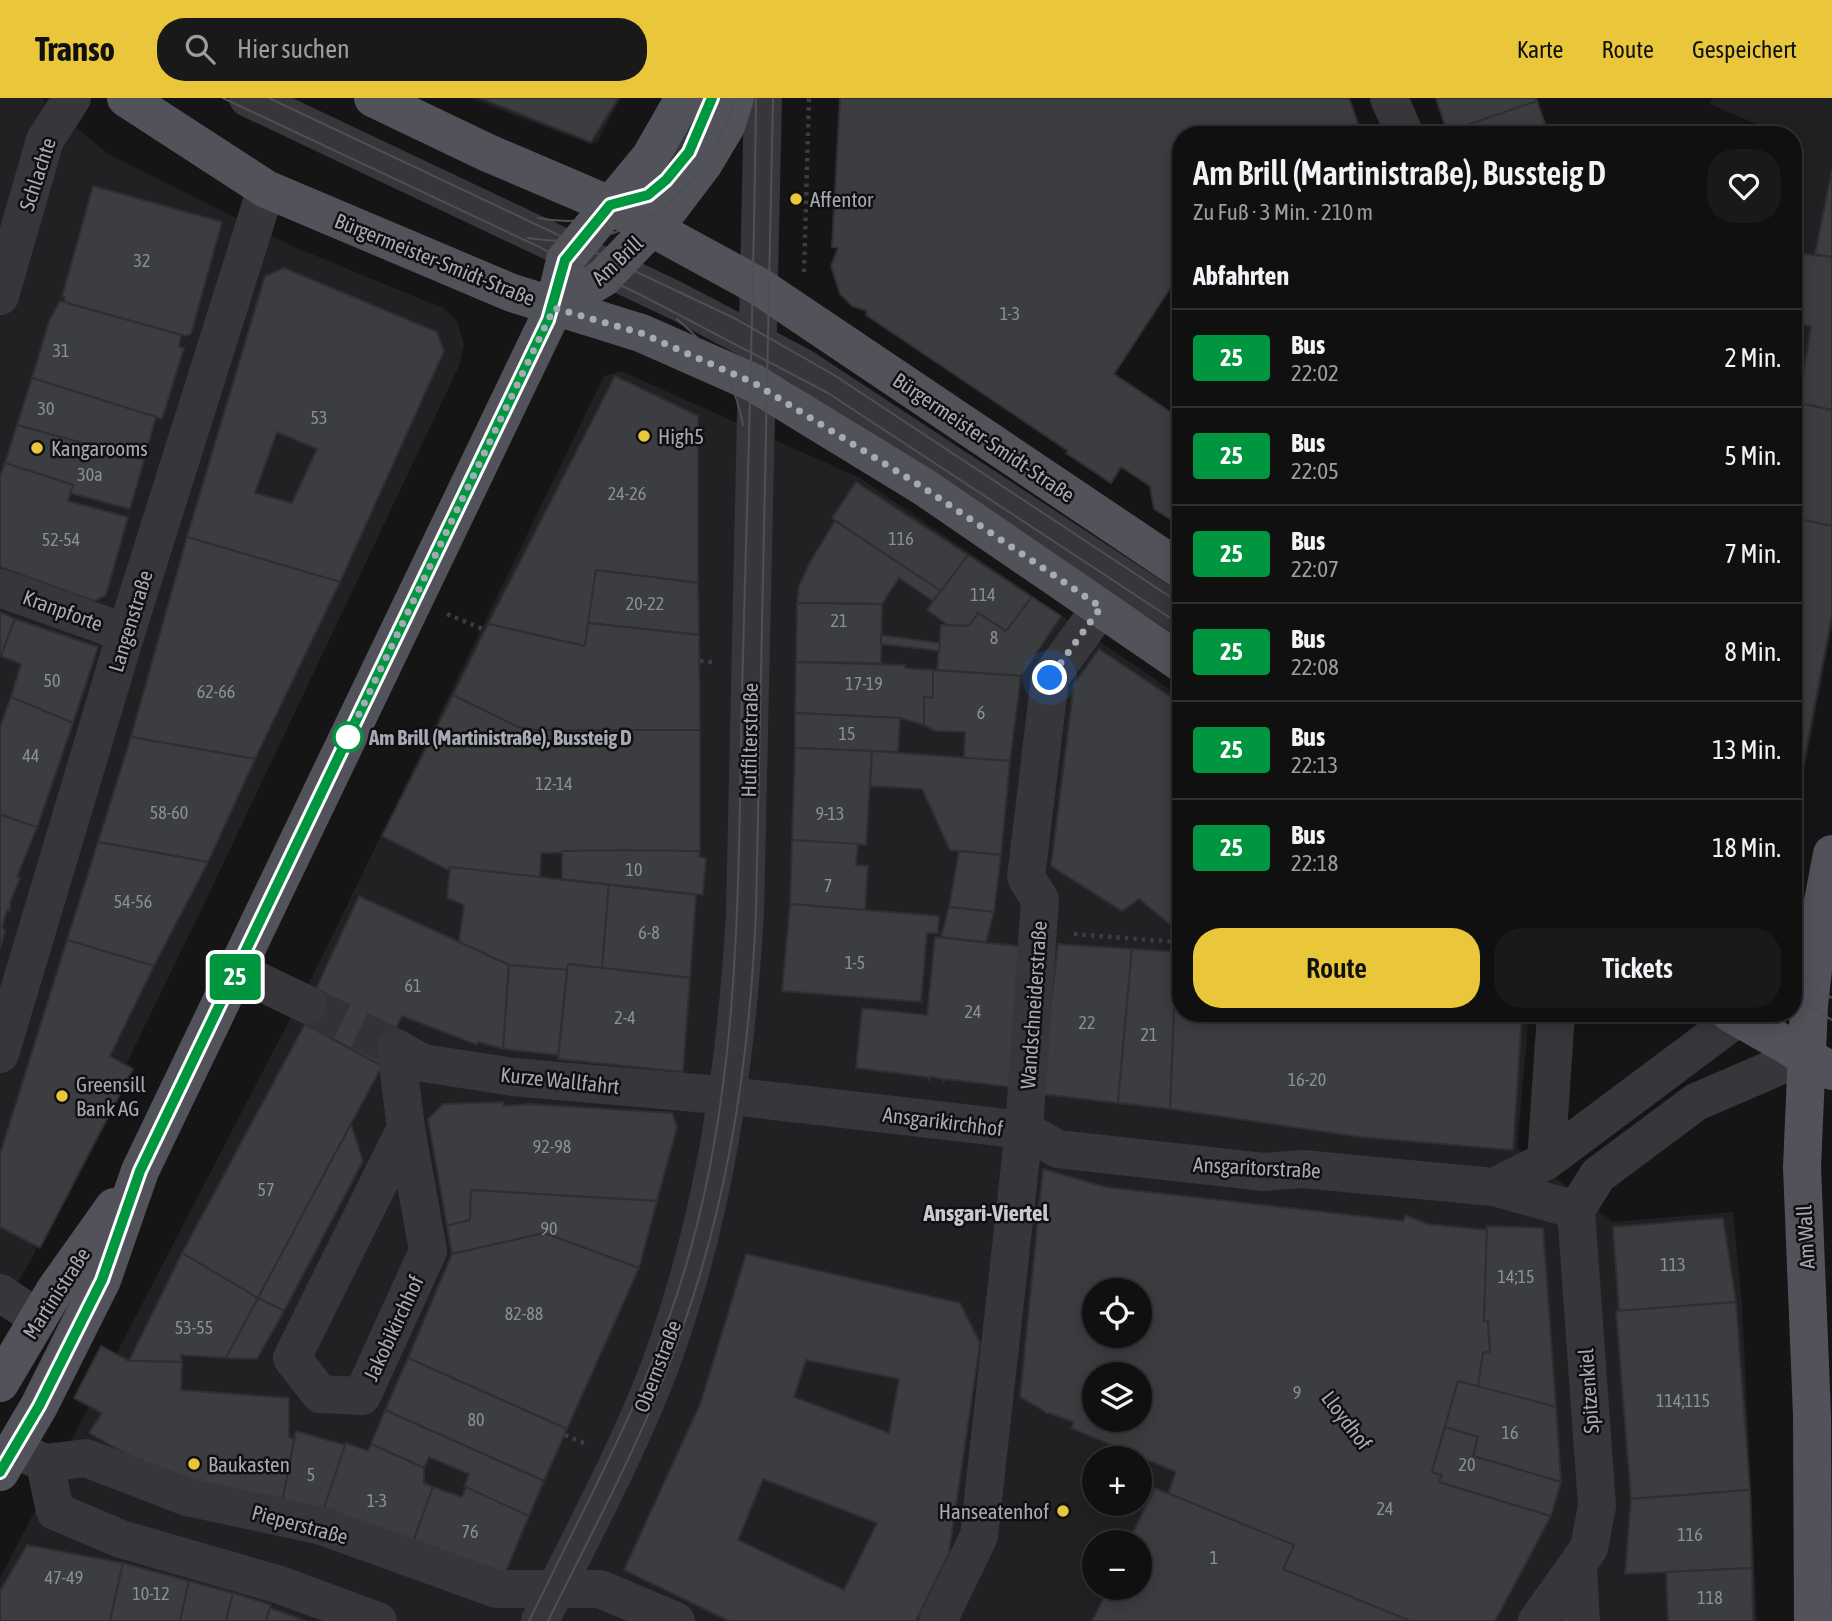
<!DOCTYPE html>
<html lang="de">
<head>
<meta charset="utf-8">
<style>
	:root { --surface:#101010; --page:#191919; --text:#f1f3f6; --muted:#9c9d9f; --line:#303030; --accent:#eac63a }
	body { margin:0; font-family:"Asap Condensed",sans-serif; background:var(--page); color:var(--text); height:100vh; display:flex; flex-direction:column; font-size:26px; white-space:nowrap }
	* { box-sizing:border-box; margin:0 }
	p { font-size:23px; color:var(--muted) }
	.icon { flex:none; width:38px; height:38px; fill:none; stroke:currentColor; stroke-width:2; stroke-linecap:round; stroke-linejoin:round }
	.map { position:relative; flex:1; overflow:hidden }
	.sheet { position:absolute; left:1172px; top:28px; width:630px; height:896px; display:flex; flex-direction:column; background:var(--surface); border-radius:28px; box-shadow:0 4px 18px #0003,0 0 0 2px var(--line) }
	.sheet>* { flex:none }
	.badge { padding:0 14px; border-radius:5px; font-size:24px; line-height:46px }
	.buttons { position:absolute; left:1082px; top:1180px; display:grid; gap:14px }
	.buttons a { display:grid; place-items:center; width:70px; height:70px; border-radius:50%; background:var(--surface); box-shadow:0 4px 18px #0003,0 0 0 2px var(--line); font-size:35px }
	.you { position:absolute; width:35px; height:35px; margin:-18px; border:5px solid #fff; border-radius:50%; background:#1a73e8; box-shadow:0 0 0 10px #1a73e833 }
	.map>.badge { position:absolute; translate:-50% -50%; box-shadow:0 0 0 4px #fff }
	h2 { padding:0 21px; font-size:26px; line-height:63px }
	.round { display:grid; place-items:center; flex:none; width:74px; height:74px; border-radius:28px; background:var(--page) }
	.head { display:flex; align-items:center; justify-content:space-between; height:119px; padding:0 21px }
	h1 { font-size:33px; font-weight:600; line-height:52px }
	.button { display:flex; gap:14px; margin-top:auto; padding:14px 21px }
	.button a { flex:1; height:80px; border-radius:28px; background:var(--accent); color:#111; font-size:28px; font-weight:600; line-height:80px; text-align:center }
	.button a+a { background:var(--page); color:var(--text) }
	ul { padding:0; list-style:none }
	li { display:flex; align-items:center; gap:21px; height:98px; padding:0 21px; border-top:2px solid var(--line) }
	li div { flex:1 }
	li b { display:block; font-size:26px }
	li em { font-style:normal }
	li .badge { min-width:77px; font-weight:700; text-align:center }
	header { display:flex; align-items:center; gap:42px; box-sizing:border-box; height:98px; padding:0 35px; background:var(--accent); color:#111 }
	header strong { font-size:33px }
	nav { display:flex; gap:38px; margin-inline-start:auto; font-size:24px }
	.search { width:490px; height:63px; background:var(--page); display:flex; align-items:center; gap:18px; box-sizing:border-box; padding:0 24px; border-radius:28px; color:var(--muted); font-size:26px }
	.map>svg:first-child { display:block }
	.built { fill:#212123; fill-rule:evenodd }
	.building { fill:#3c3d40; stroke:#2f2f32; stroke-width:2; fill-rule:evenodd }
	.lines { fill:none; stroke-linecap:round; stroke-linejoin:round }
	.minor-tunnel { stroke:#323336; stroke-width:38; stroke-dasharray:38 19; stroke-linecap:butt }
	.path { stroke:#3c3d42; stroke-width:4.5; stroke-dasharray:3.5 5; stroke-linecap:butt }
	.minor { stroke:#36363b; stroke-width:38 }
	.major { stroke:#52535a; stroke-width:38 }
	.tram { stroke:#4f5056; stroke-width:2 }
	.line-casing { stroke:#fff; stroke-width:16 }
	.line { stroke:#009640; stroke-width:10 }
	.walk { stroke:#a7aab6; stroke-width:7; stroke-dasharray:0 12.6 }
	.poi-dot { fill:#eac63a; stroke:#101011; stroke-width:2.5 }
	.stop-dot { fill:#fff; stroke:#009640; stroke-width:3.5 }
	.labels { text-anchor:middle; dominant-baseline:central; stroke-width:5; stroke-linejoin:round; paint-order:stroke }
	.number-label { font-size:18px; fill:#8c8f98 }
	.street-label { font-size:21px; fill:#a7aab6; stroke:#101011 }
	.poi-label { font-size:21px; fill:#a7aab6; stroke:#101011; text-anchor:start }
	.stop-label { font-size:21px; font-weight:bold; fill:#a7aab6; stroke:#101011; text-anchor:start }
	.neighbourhood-label { font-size:23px; font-weight:bold; fill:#c8c9d2; stroke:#101011 }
</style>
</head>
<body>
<header>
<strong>Transo</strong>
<div class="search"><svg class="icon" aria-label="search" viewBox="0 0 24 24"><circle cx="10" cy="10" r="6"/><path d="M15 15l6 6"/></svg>Hier suchen</div>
<nav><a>Karte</a><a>Route</a><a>Gespeichert</a></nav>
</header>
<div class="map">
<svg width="1832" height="1523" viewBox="0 0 1832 1523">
	<rect width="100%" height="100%" fill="#151516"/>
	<g class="built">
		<path d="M0 0H41L108 56 292 148 443 210 457 223 464 246 459 268 205 804 31 1162 0 1214Z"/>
		<path d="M469 0H621L597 44 590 46Z"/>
		<path d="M1713 0H1832V529L1799 700 1794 699V89L1804 47 1794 42V37H1782L1710 6Z"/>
		<path d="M621 273 860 380 1181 599V915H1529L1517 1050 1613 1124 1733 1114 1742 1206 1757 1523H0V1480L319 865 604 278ZM1094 1192H1139V1237H1094ZM1094 1276H1139V1321H1094ZM1094 1360H1139V1405H1094ZM1094 1444H1139V1489H1094Z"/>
	</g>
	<g class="building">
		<path d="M480 0H618L591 44Z"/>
		<path d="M840 0H1349L1362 37H1181V174L1114 276 1181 321V428L1154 411 1150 388 1121 369 1111 385 1066 355 1068 353 866 217 867 213 852 208 840 196 831 168 838 150 832 149Z"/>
		<path d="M1436 0H1536L1537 3 1447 34Z"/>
		<path d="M1537 3 1549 37H1448L1447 34Z"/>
		<path d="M1832 72V159L1815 156Z"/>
		<path d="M93 88 222 124 191 236 185 238 64 204 65 199H62Z"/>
		<path d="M1794 155 1832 159V312L1799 305 1811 228 1794 224Z"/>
		<path d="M284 170 437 234 444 253 340 484 187 439 265 178ZM277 334 317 351 292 405 255 395Z"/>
		<path d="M60 203 181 237 179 249 184 250 162 321 32 280 49 223Z"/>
		<path d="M615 278 698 318V485L596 472 585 548 488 526Z"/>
		<path d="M32 280 156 319 144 362 17 327Z"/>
		<path d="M1799 305 1832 312V428L1794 420V332Z"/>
		<path d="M17 327 144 362 130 411 70 395 73 387 5 365Z"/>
		<path d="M5 365 73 387 68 403 128 419 106 497 94 503 0 469V378Z"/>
		<path d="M856 384 968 457 941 493 832 420Z"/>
		<path d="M1794 420 1832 428V517L1797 698 1794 697Z"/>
		<path d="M835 423 941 493 933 503 899 480 882 506 797 505 799 488 809 466Z"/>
		<path d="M187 439 340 484 255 661 131 639Z"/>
		<path d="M968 457 1032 499 1006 533 978 515 969 528 948 527 927 512Z"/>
		<path d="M596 472 698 485 699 537 588 525Z"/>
		<path d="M1032 499 1061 518 1021 578 937 572 941 527 969 528 978 515 1006 533Z"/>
		<path d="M797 505 882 506 881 565 796 564Z"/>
		<path d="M0 514 15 521 1 558H0Z"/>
		<path d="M15 521 98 549 73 625 11 599 21 566 1 558Z"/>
		<path d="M588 525 699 537 700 632H534L518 629 453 597 488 526 585 548Z"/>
		<path d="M881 537 940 545 939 553 881 546Z"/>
		<path d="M1099 551 1181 606V915H1522L1513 1052 1360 1039 1170 1011 1177 832 1139 801 1122 813 1051 768 1074 586Z"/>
		<path d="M796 564 905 567V570L933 572V600L924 599V627L900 620 795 615Z"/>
		<path d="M933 572 1021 578 1010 663 964 660 965 634 935 633 924 627V599L933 600Z"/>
		<path d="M453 597 518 629 534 632H700V753L541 755 540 780 450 769 448 772 382 738Z"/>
		<path d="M11 599 73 625 37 730 0 716V629Z"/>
		<path d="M795 615 900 620 898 654 795 650Z"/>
		<path d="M131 639 255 661 208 764 98 744Z"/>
		<path d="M795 650 872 653 866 747 792 742Z"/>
		<path d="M872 653 1010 663 1001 757 950 752 922 691 870 688Z"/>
		<path d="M0 717 37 729 17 779 20 780 10 804V813L7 812 2 829 5 833 0 851Z"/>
		<path d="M792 742 858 746 856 767 868 768 865 812 790 806Z"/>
		<path d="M98 744 208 764 154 868 67 842Z"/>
		<path d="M621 752 700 753 699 759 706 760 703 797 562 781V753Z"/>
		<path d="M959 753 1001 757 994 814 949 809Z"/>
		<path d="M450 769 609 787 602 870 568 866 567 872 509 867 459 844 464 807 447 800Z"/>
		<path d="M609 787 696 797 690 880 602 870Z"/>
		<path d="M359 798 509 867 503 951 478 944 477 947 402 918 378 966 301 923Z"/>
		<path d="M790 806 939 818 938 835H927L921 904 782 893Z"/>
		<path d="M949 809 994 814 986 844 941 839Z"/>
		<path d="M935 839 1026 849 1010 989 946 981 943 984V981L930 979V982L927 979 856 970 862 910 927 917Z"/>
		<path d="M67 842 154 868 110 958 133 971 40 1150 0 1129V1056Z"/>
		<path d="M1058 846 1132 851 1118 1005 1040 996Z"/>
		<path d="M1132 851 1176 854 1170 1011 1118 1005Z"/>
		<path d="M568 866 690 880 683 974 558 961Z"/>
		<path d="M509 867 567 872 558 957 503 951Z"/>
		<path d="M305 926 382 968 258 1200 182 1155Z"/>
		<path d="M503 1004 504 1008 529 1006 672 1015 677 1029 657 1103 471 1092 470 1122 447 1128 428 1021 443 1006Z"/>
		<path d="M351 1026 363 1063 284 1213 258 1200Z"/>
		<path d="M1043 1071 1105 1089 1403 1123 1406 1117 1427 1126 1487 1132 1484 1223H1488L1490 1254 1483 1255 1478 1289 1458 1283 1432 1374 1442 1377 1439 1384 1551 1418 1495 1523H1410L1283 1471 1294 1447 1168 1396 1176 1374 1071 1330 1074 1324 1046 1314 1020 1299ZM1094 1192H1139V1237H1094ZM1094 1276H1139V1321H1094Z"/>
		<path d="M471 1092 657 1103 639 1170 544 1135 452 1156 447 1128 470 1122Z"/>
		<path d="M1723 1120 1736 1204 1619 1213 1613 1129Z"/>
		<path d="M1487 1128 1543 1130 1556 1309 1478 1289 1483 1255 1490 1254 1488 1223H1484Z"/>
		<path d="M544 1135 639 1170 567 1331 408 1260 452 1156Z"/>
		<path d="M182 1155 258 1200 226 1260 181 1257 182 1264 129 1263Z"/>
		<path d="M746 1156 960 1205 980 1245 949 1455 916 1523H729L624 1472 701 1304ZM806 1262 899 1281 889 1335 794 1299ZM763 1381 877 1425 844 1492 738 1442Z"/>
		<path d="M258 1200 284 1213 257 1261 226 1260Z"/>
		<path d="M1736 1204 1750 1392 1631 1401 1616 1213Z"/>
		<path d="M101 1248 129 1263 182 1264 181 1292 289 1300V1339L294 1341 282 1407 190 1384 142 1365 89 1335 102 1315 74 1300Z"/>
		<path d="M408 1260 567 1331 544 1383 385 1312Z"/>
		<path d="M1458 1283 1556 1309 1561 1384 1473 1358 1478 1339 1445 1329Z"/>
		<path d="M385 1312 544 1383 529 1418 464 1389 469 1376 429 1359 424 1370 371 1346Z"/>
		<path d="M1445 1329 1478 1339 1473 1358 1561 1384 1551 1418 1439 1384 1442 1377 1432 1374Z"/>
		<path d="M296 1333 345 1347 322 1416 282 1405Z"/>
		<path d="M346 1345 368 1353 371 1346 424 1370V1385L433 1389 412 1447 322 1416Z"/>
		<path d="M433 1389 462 1399 466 1389 529 1418 504 1478 412 1447Z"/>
		<path d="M1155 1390 1294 1447 1283 1471 1410 1523H1092L1109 1489H1139V1444H1128Z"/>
		<path d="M1750 1392 1752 1470 1625 1476 1631 1401Z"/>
		<path d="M27 1447 123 1465 110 1523H0V1493Z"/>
		<path d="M123 1465 189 1483 180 1523H110Z"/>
		<path d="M1752 1470 1753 1523H1668L1666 1474Z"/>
		<path d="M189 1483 233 1495 226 1523H180Z"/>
		<path d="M233 1495 271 1507 266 1523H226Z"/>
		<path d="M270 1510 306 1523H266Z"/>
	</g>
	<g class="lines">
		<path class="minor-tunnel" d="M308 907 396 950"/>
		<g class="path">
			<path d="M804 174 809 0"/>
			<path d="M447 516 485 532"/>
			<path d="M700 563 713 564"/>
			<path d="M1074 836 1177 844"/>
			<path d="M1041 1214 1094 1224"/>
			<path d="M1139 1236 1170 1244 1308 1296 1368 1377 1391 1403 1407 1408"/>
			<path d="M1102 1276 1170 1244 1189 1102"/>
			<path d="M1046 1314 1094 1280"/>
			<path d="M565 1337 586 1346"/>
		</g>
		<g class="minor">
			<path d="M248 0 677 203 800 268 1181 518"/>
			<path d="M1389 0 1405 37"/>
			<path d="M610 107C622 104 636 102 647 97 680 82 702 33 712 0"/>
			<path d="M0 198 45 42 72 0"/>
			<path d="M0 490 126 535"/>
			<path d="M238 873 308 907"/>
			<path d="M396 950 423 965 513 979 730 998 1024 1032 1058 1051 1264 1074 1302 1071 1494 1089 1576 1112"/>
			<path d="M396 950 406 1030 428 1153 362 1298 320 1296 292 1260 406 1030"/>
			<path d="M0 956 126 535 266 91"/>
			<path d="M1546 1063 1556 915"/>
			<path d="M1494 1089 1546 1063 1744 915"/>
			<path d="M1576 1112 1598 1077 1696 1004 1805 957"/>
			<path d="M0 1195 38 1220"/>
			<path d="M14 1351 45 1365 86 1360 187 1399 322 1428 497 1491H600L676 1523"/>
			<path d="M45 1365 55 1413 121 1441 280 1487 378 1523"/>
			<path d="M1578 1469 1581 1523"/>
			<path d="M540 1523C581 1439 627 1355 660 1268 714 1121 736 970 745 815L763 0"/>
			<path d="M938 1523 979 1438 1024 1032 1040 802 1026 779 1050 580 1101 509"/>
			<path d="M1537 1523 1589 1450 1597 1408 1576 1112"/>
		</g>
		<g class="major">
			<path d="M126 0 266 91 512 195 641 235 754 285 924 389 1181 565"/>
			<path d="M373 0 488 55 610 107 760 189 1181 472"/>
			<path d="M554 210 603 180 670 110 704 65 726 28 735 0"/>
			<path d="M1730 915 1832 973"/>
			<path d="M0 1285 55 1192 114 1109"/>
			<path d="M0 1374 39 1308 102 1182 140 1073 554 210 565 162 651 58 684 0"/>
			<path d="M1813 1523 1812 1317 1802 1069 1809 908 1817 835 1832 756"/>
		</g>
		<g class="tram">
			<path d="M223 0 639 196 828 295 1181 527"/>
			<path d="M269 0 736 221 834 277 1181 506"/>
			<path d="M538 120C623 137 689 78 712 0"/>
			<path d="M528 140C630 156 706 97 735 0"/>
			<path d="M677 221C715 254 733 276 743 327"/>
			<path d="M1794 878 1832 900"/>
			<path d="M1794 899 1832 922"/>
			<path d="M529 1523C587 1403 653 1286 689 1157 741 974 738 784 742 596 747 397 754 199 756 0"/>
			<path d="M548 1523C587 1444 629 1366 662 1284 724 1134 749 975 756 814L773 0"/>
		</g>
	</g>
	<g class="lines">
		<defs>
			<path id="line" d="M0 1374 39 1308 102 1182 140 1073 548 222 565 162 610 107 648 97 666 82 689 54 712 0"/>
		</defs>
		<use href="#line" class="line-casing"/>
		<use href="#line" class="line"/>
		<path class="walk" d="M348 639 554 210 641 235 754 285 924 390 1101 509 1050 580"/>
	</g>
	<g class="poi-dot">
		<circle cx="796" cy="101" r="7"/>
		<circle cx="644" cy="338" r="7"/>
		<circle cx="37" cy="350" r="7"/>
		<circle cx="62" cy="998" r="7"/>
		<circle cx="194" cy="1366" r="7"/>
		<circle cx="1063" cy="1413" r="7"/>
	</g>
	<circle class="stop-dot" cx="348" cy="639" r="14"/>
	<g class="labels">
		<g class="number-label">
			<text x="142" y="162">32</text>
			<text x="1010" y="215">1-3</text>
			<text x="61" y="252">31</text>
			<text x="46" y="310">30</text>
			<text x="319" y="319">53</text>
			<text x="90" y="376">30a</text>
			<text x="627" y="395">24-26</text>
			<text x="901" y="440">116</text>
			<text x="61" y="441">52-54</text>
			<text x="983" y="496">114</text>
			<text x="645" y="505">20-22</text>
			<text x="839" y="522">21</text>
			<text x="994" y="539">8</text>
			<text x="52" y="582">50</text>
			<text x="864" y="585">17-19</text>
			<text x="216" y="593">62-66</text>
			<text x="981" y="614">6</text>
			<text x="847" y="635">15</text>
			<text x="31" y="657">44</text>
			<text x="554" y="685">12-14</text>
			<text x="169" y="714">58-60</text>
			<text x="830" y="715">9-13</text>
			<text x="634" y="771">10</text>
			<text x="828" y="787">7</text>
			<text x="133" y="803">54-56</text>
			<text x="649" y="834">6-8</text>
			<text x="855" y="864">1-5</text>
			<text x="413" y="887">61</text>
			<text x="973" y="913">24</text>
			<text x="625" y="919">2-4</text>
			<text x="1087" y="924">22</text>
			<text x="1149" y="936">21</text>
			<text x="1307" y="981">16-20</text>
			<text x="552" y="1048">92-98</text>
			<text x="266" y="1091">57</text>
			<text x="549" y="1130">90</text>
			<text x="1673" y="1166">113</text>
			<text x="1516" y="1178">14;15</text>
			<text x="524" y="1215">82-88</text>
			<text x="194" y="1229">53-55</text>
			<text x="1297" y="1294">9</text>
			<text x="1683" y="1302">114;115</text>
			<text x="476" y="1321">80</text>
			<text x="1510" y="1334">16</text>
			<text x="1467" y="1366">20</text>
			<text x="311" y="1376">5</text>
			<text x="377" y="1402">1-3</text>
			<text x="1385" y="1410">24</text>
			<text x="470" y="1433">76</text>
			<text x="1690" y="1436">116</text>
			<text x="1214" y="1459">1</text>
			<text x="64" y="1479">47-49</text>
			<text x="151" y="1495">10-12</text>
			<text x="1710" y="1499">118</text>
		</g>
		<g class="street-label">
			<text transform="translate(37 76) rotate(-72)">Schlachte</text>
			<text transform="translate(435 161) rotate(22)">Bürgermeister-Smidt-Straße</text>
			<text transform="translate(617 162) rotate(-43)">Am Brill</text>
			<text transform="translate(984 339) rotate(34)">Bürgermeister-Smidt-Straße</text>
			<text transform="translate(63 512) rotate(20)">Kranpforte</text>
			<text transform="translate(130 523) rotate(-73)">Langenstraße</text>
			<text transform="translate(749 642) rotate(-89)">Hutfilterstraße</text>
			<text transform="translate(1033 907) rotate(-86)">Wandschneiderstraße</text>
			<text transform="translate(560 982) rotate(6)">Kurze Wallfahrt</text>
			<text transform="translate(943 1023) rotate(7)">Ansgarikirchhof</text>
			<text transform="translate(1257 1069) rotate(3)">Ansgaritorstraße</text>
			<text transform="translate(1805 1139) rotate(-93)">Am Wall</text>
			<text transform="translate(56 1195) rotate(-57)">Martinistraße</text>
			<text transform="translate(393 1230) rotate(-65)">Jakobikirchhof</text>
			<text transform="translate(657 1268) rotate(-69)">Obernstraße</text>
			<text transform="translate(1588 1293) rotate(-94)">Spitzenkiel</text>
			<text transform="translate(1347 1322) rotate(53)">Lloydhof</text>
			<text transform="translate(300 1426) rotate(15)">Pieperstraße</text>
		</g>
		<g class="poi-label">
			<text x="810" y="101">Affentor</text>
			<text x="658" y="338">High5</text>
			<text x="51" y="350">Kangarooms</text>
			<text x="76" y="986">Greensill<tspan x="76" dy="24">Bank AG</tspan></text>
			<text x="208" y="1366">Baukasten</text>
			<text x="1049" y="1413" text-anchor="end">Hanseatenhof</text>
		</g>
		<g class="stop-label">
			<text x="369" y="639">Am Brill (Martinistraße), Bussteig D</text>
		</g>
		<g class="neighbourhood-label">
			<text x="986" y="1115">Ansgari-Viertel</text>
		</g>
	</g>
</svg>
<div class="buttons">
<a><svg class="icon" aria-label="locate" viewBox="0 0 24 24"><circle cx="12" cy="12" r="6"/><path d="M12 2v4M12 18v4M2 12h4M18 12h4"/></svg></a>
<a><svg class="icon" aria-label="layers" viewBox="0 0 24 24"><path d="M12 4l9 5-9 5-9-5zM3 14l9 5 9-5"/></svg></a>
<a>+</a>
<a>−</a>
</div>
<div class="you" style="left:1050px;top:580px"></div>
<b class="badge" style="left:235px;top:879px;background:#009640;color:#fff">25</b>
<section class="sheet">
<div class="head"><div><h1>Am Brill (Martinistraße), Bussteig D</h1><p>Zu Fuß · 3 Min. · 210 m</p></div><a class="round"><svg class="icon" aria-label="heart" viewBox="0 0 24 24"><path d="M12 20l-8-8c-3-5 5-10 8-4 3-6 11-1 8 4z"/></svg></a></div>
<h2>Abfahrten</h2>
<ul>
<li><span class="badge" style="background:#009640;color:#fff">25</span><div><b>Bus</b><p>22:02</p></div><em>2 Min.</em></li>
<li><span class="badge" style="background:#009640;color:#fff">25</span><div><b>Bus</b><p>22:05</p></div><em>5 Min.</em></li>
<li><span class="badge" style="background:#009640;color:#fff">25</span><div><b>Bus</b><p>22:07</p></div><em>7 Min.</em></li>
<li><span class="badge" style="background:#009640;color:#fff">25</span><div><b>Bus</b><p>22:08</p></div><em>8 Min.</em></li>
<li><span class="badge" style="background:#009640;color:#fff">25</span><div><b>Bus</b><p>22:13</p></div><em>13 Min.</em></li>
<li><span class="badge" style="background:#009640;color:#fff">25</span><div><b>Bus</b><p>22:18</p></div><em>18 Min.</em></li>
</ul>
<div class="button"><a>Route</a><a>Tickets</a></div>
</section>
</div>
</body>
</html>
